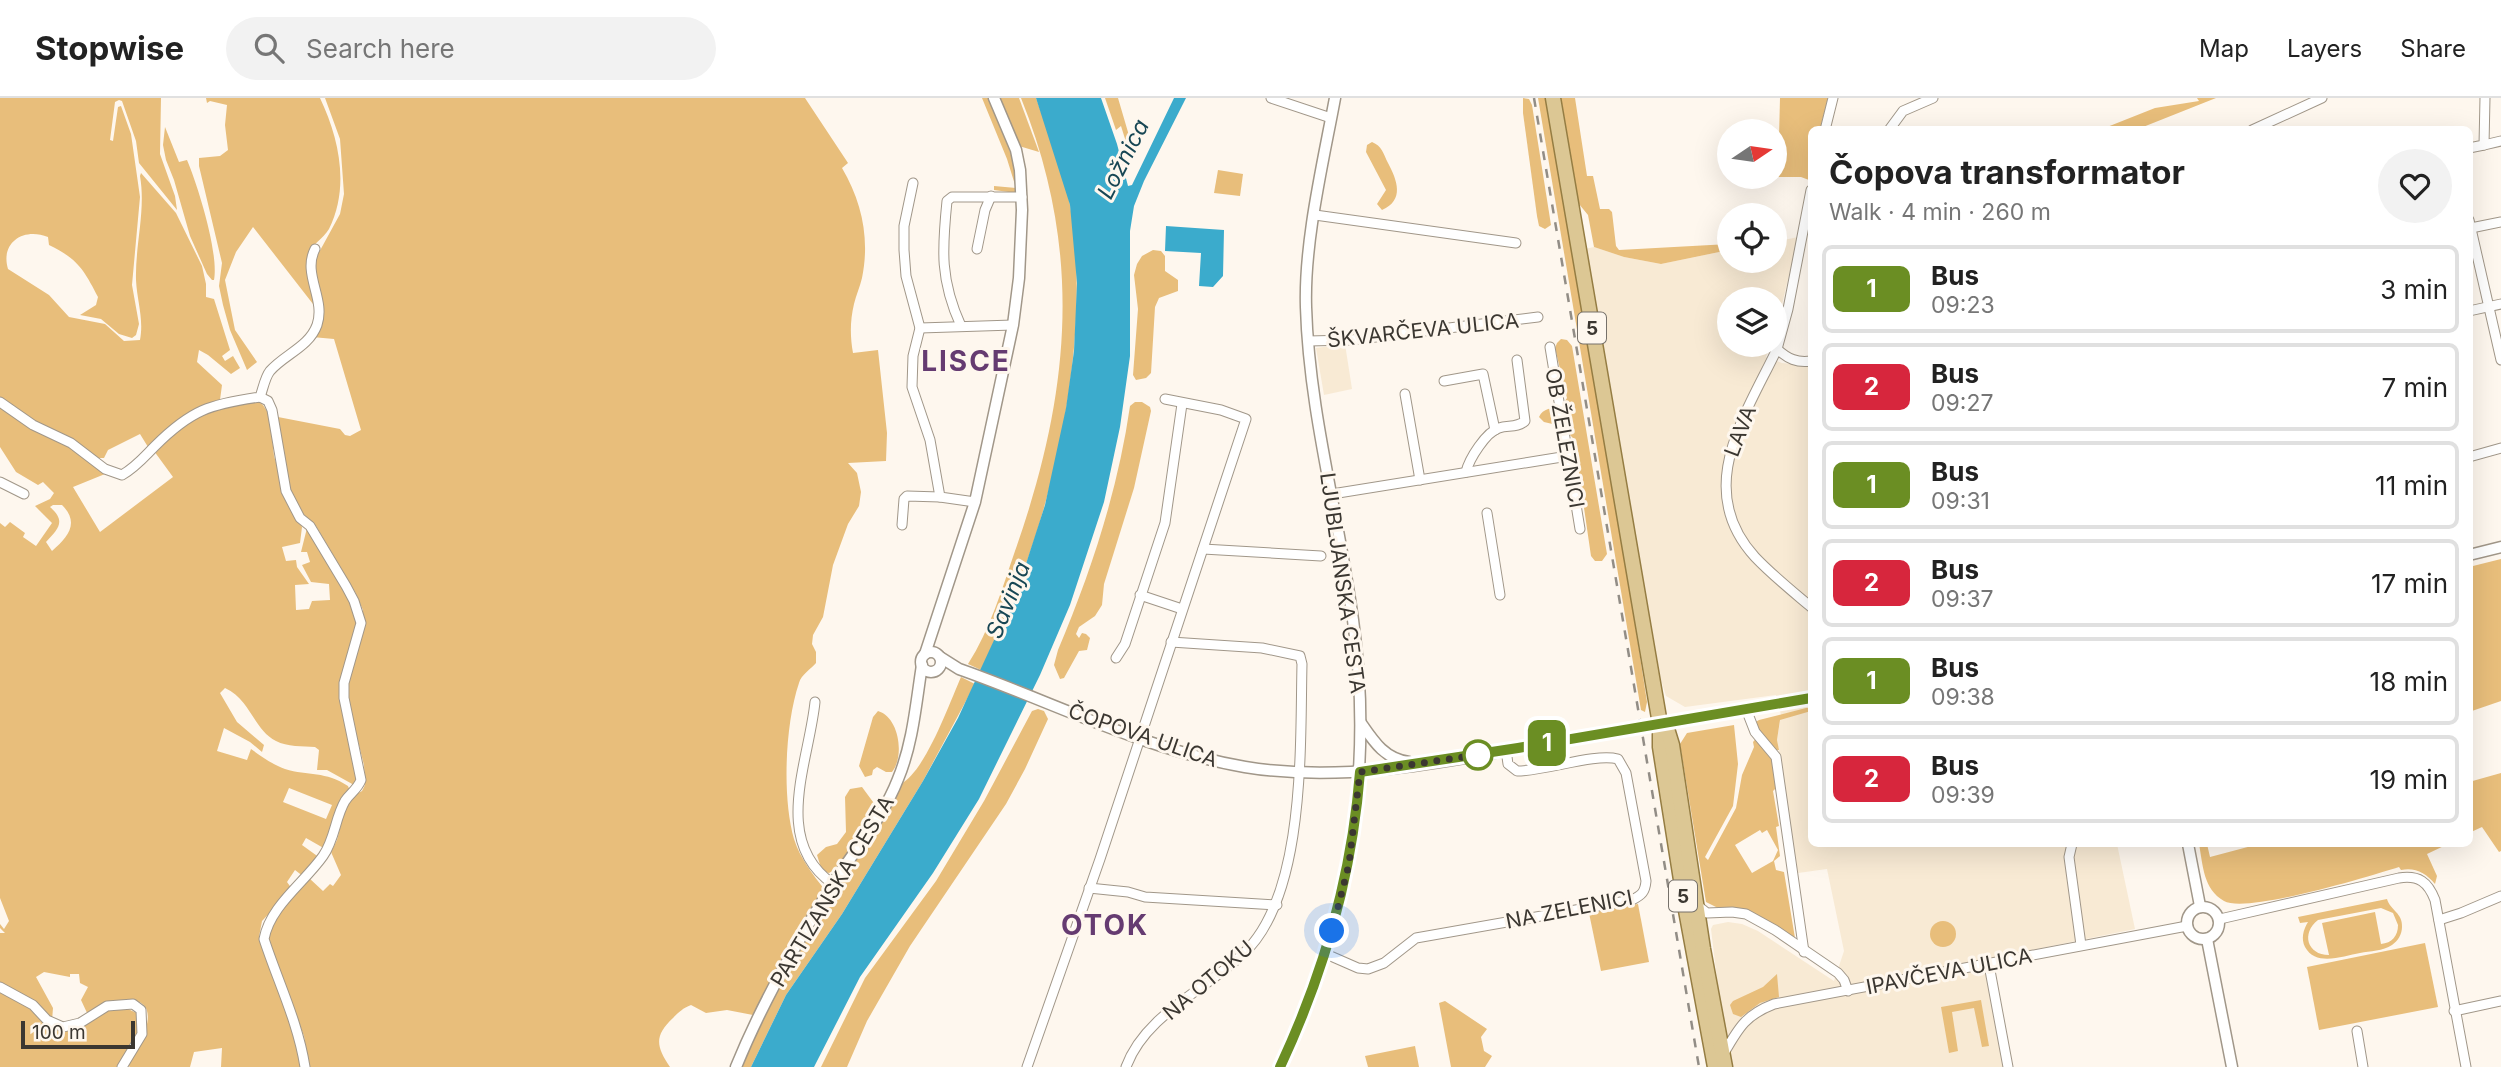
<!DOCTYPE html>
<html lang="en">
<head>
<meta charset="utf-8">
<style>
	:root { --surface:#fff; --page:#f2f2f2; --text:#222; --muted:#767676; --line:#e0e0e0 }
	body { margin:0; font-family:Inter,sans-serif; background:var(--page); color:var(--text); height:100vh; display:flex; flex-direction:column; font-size:26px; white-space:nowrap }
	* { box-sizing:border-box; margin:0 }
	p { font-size:23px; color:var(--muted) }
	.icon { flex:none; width:38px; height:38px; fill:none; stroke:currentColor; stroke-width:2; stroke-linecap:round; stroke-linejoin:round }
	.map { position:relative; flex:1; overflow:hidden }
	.side { position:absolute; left:1808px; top:28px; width:665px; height:721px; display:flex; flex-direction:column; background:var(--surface); border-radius:10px; box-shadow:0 7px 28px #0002 }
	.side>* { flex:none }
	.badge { padding:0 14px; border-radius:10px; font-size:24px; line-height:46px }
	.needle { width:46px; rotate:77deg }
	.controls { position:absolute; left:1717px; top:21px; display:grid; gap:14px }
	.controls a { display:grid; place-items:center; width:70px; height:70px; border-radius:50%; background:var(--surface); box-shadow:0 7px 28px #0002; font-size:35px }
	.scale { position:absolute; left:21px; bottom:18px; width:114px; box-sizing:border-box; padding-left:7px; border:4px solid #3b3731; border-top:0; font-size:19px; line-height:24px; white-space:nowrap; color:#3b3731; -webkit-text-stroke:5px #fef7ee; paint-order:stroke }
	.you { position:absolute; width:35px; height:35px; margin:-18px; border:5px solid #fff; border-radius:50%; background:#1a73e8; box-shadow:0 0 0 10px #1a73e833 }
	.map>.badge { position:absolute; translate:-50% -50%; box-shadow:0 0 0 4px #fff }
	.round { display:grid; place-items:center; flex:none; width:74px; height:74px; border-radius:37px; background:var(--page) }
	.summary { display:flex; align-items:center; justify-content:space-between; height:119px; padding:0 21px }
	h1 { font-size:33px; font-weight:700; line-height:52px }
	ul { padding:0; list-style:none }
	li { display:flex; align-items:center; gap:21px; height:88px; margin:0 14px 10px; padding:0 7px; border:4px solid var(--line); border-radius:10px }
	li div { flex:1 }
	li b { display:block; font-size:26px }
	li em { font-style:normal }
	li .badge { min-width:77px; font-weight:700; text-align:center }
	header { display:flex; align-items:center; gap:42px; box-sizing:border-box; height:98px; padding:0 35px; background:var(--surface); border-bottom:2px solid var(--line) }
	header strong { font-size:33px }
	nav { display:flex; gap:38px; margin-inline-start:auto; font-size:24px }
	.search { width:490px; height:63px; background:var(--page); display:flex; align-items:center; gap:18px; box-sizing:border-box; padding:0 24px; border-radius:38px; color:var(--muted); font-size:26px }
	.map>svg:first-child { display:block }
	.built { fill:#f8ead4 }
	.green { fill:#e8be7b; fill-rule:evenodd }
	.water { fill:#3babcc }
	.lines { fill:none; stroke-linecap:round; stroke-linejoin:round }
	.minor-casing { stroke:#a19789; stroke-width:11 }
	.tertiary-casing { stroke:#a19789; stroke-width:13 }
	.primary-casing { stroke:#957d43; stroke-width:17 }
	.minor { stroke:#fff; stroke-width:9 }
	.tertiary { stroke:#fff; stroke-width:10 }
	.primary { stroke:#dcc794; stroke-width:14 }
	.rail { stroke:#928d86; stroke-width:2.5; stroke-dasharray:9 9; stroke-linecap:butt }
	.line-casing { stroke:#fff; stroke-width:16 }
	.line { stroke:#6b8e23; stroke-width:10 }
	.walk { stroke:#3b3731; stroke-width:7; stroke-dasharray:0 12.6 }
	.stop-dot { fill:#fff; stroke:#6b8e23; stroke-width:3.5 }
	.labels { text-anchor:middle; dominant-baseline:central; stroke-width:6; stroke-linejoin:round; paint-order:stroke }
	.shield { fill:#fef7ee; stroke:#76716a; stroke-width:2 }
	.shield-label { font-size:19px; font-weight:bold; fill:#3b3731 }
	.street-label { font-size:21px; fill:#3b3731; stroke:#fef7ee }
	.water-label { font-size:23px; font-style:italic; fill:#174654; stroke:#fef7ee }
	.district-label { font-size:28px; font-weight:bold; letter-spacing:2px; fill:#653b71; stroke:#fef7ee }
</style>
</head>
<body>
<header>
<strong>Stopwise</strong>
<div class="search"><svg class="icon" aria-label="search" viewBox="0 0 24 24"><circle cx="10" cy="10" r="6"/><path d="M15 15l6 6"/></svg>Search here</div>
<nav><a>Map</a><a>Layers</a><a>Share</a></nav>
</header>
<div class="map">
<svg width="2501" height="969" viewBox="0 0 2501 969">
	<rect width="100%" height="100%" fill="#fef7ee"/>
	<g class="built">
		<path d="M1798 139 1775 236 1774 201H1729V247H1770L1766 259 1782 265 1811 268V746H2117L2135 831 1988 861 2009 969H1733L1719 898 1711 831 1713 827 1728 824 1742 826 1758 833 1834 883 1844 853 1827 771 1798 775 1777 642 1781 617 1776 597 1685 609 1666 598 1661 582 1585 151 1594 149 1624 159 1661 166 1729 152V163H1774L1775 144Z"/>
		<path d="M1345 246 1352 291 1324 297 1316 250Z"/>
	</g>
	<g class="green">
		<path d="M0 0H161L160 56 175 98 177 112 139 65 136 43 122 3 119 2 115 4 110 42 113 43 118 9 121 8 131 36 140 99 132 187 139 226 136 237 132 240 119 236 101 221 80 217 96 207 98 199C84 172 78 161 49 147L48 139C24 129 0 144 8 171L49 197 69 219 105 226 124 243 140 242C144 221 137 203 136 182 135 147 146 113 140 78L141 75 176 115 202 168 206 186V199L214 201 230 252 222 258 225 263 233 258 240 270 231 276 208 257 199 252 197 264 222 287 220 302C191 312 170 330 148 349L140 336 108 352 104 360H98L99 370 105 376 73 389 100 434 173 379 154 353 182 327 210 309 256 302 263 307 270 318 274 358 286 397 302 429 300 445 282 449 286 463 296 462 297 469 309 486 295 487 296 512 309 511 312 503 330 502 329 486 311 484 302 467 310 464 307 454H301L307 430C322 453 357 499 358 525 358 542 343 563 341 582 338 615 352 650 358 683L354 687 327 672H317L319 652 315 649C303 648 287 649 276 643 253 631 251 602 225 590L220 595 237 624 264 647 262 654 250 644 224 630 217 653 247 662 251 651C262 659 272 666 285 671 308 678 326 673 348 688L350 693 327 752 306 740 302 747 320 760 304 779 295 772 287 784 292 791 262 823 259 839 291 914 303 969H221L222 950 194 954 190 969H130L127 967C143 945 169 894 117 903 104 906 97 908 88 917L81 902 88 889 80 885 79 876H70V879L44 874 36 879 53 910 52 923 0 887V835H5L0 830V826L4 831 9 823 0 800V425L5 429 10 424 25 435 23 439 36 448 52 425 35 408 50 401 54 395 43 384 38 387 16 374 0 349ZM53 407H62C80 425 68 439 52 453L46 444C59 430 66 423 50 409ZM289 690 332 707 326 721 283 704Z"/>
		<path d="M206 0H320C339 40 350 89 329 131 323 141 312 146 309 156 304 170 313 190 316 204L313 206 253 129 236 154 225 182 235 232 257 264 247 272 230 232 223 207 219 188 222 165 199 68V60L220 58 228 52 225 27 227 7 210 3 207 5Z"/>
		<path d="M325 0H805L848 65 842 70C862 104 870 141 862 180 860 189 856 197 854 206 850 223 850 238 853 255L878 252 887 335 886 363 848 365 857 375 861 394 859 408 848 426 833 467 823 519 813 537 812 546 816 554V565C811 571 801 577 799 585 785 626 782 700 794 741 800 760 813 777 825 792L789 847 753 917 727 912 706 915 691 907C683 910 679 914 673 920 654 938 656 948 670 969H309L304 938 268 842V824L309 780 323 793 330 786 333 788 341 777 331 754 337 742 346 706 351 699 362 693 365 687 364 667 346 596 347 577 362 535 363 512 355 494 316 428 299 412 290 394 278 343V319L340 331 345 337 350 338 361 332 334 241 312 239 320 225 311 169 340 116 344 96 340 41Z"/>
		<path d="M982 0H990C1002 31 1015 59 1018 93L1016 95 994 92V88L1016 90 1007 61Z"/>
		<path d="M998 0H1019L1039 54 1019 48Z"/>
		<path d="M1021 0H1036C1048 34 1064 71 1070 107 1090 220 1063 367 1023 474 1011 507 996 539 981 572L968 566C990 532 1002 491 1015 453 1070 297 1084 156 1021 0Z"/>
		<path d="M1105 0H1118L1135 58 1131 60 1121 28 1116 32Z"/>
		<path d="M1523 0 1529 1 1532 7 1551 127 1545 131 1539 128 1537 118 1523 15Z"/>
		<path d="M1538 0H1548L1622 442 1647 604 1645 614 1641 612Z"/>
		<path d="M1561 0H1575L1587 78H1593L1600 111H1609L1612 114 1616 148 1619 152 1729 146V152L1661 166 1624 159 1594 149 1588 117 1579 106Z"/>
		<path d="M1780 0H1828L1820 31 1811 32 1809 82 1801 79H1778Z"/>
		<path d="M2197 0H2216L2138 31H2102L2155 10 2199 3Z"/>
		<path d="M165 29 179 64 187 62C198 88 219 155 214 182H212L207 176 190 138 174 82 166 62 163 47Z"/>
		<path d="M1372 44C1382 48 1383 55 1388 65 1397 82 1405 102 1382 112L1377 106 1386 92 1366 54 1367 47Z"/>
		<path d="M1218 72 1243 76 1240 98 1214 95Z"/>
		<path d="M1153 152 1161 153 1165 158V173L1178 182V193L1159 200 1155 209 1151 275 1146 280 1136 282 1133 277 1138 211 1134 177 1137 166 1142 158Z"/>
		<path d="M1561 241 1567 242 1572 248 1607 456 1602 463H1595L1591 458 1574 341 1561 328 1544 324 1539 319C1543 310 1552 310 1561 309L1567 300 1555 250 1557 245Z"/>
		<path d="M1135 304H1142L1150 309 1151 313 1134 390 1104 486 1102 507 1095 518 1079 529 1076 536 1079 540 1082 535 1086 536 1090 540 1087 552 1079 553 1064 580 1060 581 1054 567 1058 552C1091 474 1118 392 1130 308Z"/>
		<path d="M2501 461V603L2469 614V469Z"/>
		<path d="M961 579 975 586 923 683 842 816 786 897 751 969H741C783 867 843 779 901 686 926 672 949 606 961 579Z"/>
		<path d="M1806 610H1811V613L1780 622 1777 642 1779 652H1772L1778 688 1773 693 1779 728 1776 729 1780 758 1774 763 1776 772 1784 774 1795 840 1746 811 1718 810 1706 804 1680 646 1687 635 1734 627 1738 666 1733 708 1705 759 1708 762 1736 710 1742 677 1754 649 1753 644 1758 638 1754 625 1759 622ZM1760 732 1762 735 1767 732 1778 752 1773 763 1752 775 1735 747Z"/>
		<path d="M1038 611 1044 613 1048 621 1025 671 1006 706 910 848 867 923 847 969H821L865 880 936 783 984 703 1032 613Z"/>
		<path d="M878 613C899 619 905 658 892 674H886L877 669 873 672 872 677 865 679 859 668 873 619Z"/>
		<path d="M2501 675V753L2499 754 2482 729 2469 735V684Z"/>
		<path d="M862 689 876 708 838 770 829 775 822 773 817 757 826 749 837 746 846 734 845 699 850 691Z"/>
		<path d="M2199 746H2207L2210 759 2259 746H2448L2427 756 2437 778 2435 786C2426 775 2415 769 2401 772L2399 769C2370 778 2247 816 2224 803 2203 791 2203 767 2199 746Z"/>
		<path d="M2387 801C2390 812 2403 815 2402 829 2402 836 2398 843 2392 847 2383 853 2370 853 2360 855 2343 858 2316 869 2305 849 2301 841 2303 832 2308 824L2300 825 2298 819ZM2381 810 2393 815 2398 827C2398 838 2392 845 2381 846L2375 814 2322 825 2329 857C2307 857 2301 835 2318 822Z"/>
		<path d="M1638 806 1649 864 1601 873 1589 815Z"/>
		<circle cx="1943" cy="836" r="13"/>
		<path d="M2425 845 2438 909 2319 932 2307 869Z"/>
		<path d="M1777 876 1779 899 1760 905 1741 919 1733 916 1730 907 1733 903 1763 889Z"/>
		<path d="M0 891 65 932C88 920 117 898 140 918 140 938 129 953 118 969H0Z"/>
		<path d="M1981 902 1989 948 1982 949 1974 910 1952 914 1958 953 1949 955 1941 909Z"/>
		<path d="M1445 903 1487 931 1481 939 1484 953 1492 958 1485 969H1451L1439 905Z"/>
		<path d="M1415 948 1419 969H1368L1365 958Z"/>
	</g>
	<g class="water">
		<path d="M1036 0H1101L1117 46 1128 88 1132 87 1174 0H1186L1144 83 1134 108 1130 133V258L1120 329 1104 404 1070 507 1040 577 979 701 933 775 860 879 814 969H751L786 897 842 816 923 683 958 620 1007 514 1024 472 1045 407 1066 310 1074 253 1077 185 1070 107Z"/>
		<path d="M1166 128 1224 132 1223 178 1213 189 1199 188 1201 155 1165 153Z"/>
	</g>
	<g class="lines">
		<defs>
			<g id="minor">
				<path d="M1271 0 1331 20"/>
				<path d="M1825 32 1833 0"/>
				<path d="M1889 32 1903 13 1933 0"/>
				<path d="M2252 32 2322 0"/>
				<path d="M2484 47 2501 43"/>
				<path d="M2469 50 2484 47 2485 0"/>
				<path d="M913 85 904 128V152L906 178 920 230 913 258 912 289 930 342 940 399 975 404"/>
				<path d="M1315 117 1516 145"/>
				<path d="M2469 122 2501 262"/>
				<path d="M2471 130 2501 124"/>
				<path d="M977 151 985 112 991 98"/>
				<path d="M2469 213 2501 206"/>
				<path d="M961 228C940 182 942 152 947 103L952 99H1022"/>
				<path d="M920 230 1013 227"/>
				<path d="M1308 243 1351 242 1538 219"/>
				<path d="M1550 249 1580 431"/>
				<path d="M1777 251 1788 211 1811 92"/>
				<path d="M1811 263C1797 265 1788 261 1777 251 1745 318 1693 391 1755 459 1772 477 1792 493 1811 509"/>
				<path d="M1444 283 1483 276 1495 332"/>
				<path d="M1405 296 1420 382"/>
				<path d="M260 299 268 303 272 312 286 393 300 420 310 428 346 488 354 503 361 525 344 585V600L361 682C357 692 350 695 345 703 335 720 335 741 323 758 304 785 270 808 264 841 278 884 298 924 305 969"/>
				<path d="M0 304 33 327 71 345 105 371 122 377C136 369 144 359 155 348 191 312 210 306 260 299 263 291 265 279 270 273 285 256 309 249 317 227 326 201 302 176 315 151"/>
				<path d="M2469 359 2501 350"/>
				<path d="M1466 374C1469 361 1486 334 1499 330 1508 327 1517 330 1525 323L1517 262"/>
				<path d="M0 384 24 396"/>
				<path d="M1332 396 1568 358"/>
				<path d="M1487 415 1500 497"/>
				<path d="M902 427 904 401 907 398 940 399"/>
				<path d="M1203 451 1321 458"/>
				<path d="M1140 497 1182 511"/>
				<path d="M1116 560 1125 546 1165 425 1182 306"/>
				<path d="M815 604C809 664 771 743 833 786"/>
				<path d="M1746 611 1755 634 1776 659 1804 854"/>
				<path d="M2072 746 2069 759 2081 847"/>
				<path d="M1089 790 1128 794 1145 799 1277 807"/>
				<path d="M1697 807 1707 815 1732 814 1746 816 1775 832 1838 875 1844 882 1848 893"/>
				<path d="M2220 821 2399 780C2419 777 2428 784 2435 802L2466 969"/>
				<path d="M2439 822 2461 815 2501 798"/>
				<path d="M1326 856 1358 870 1368 871 1384 865 1416 840 1632 802C1642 797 1645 794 1646 783L1626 675 1618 661C1594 655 1546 673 1517 673L1508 666 1506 652"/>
				<path d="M1989 867 2008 969"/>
				<path d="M0 889 33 907 47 922 63 929 80 925 107 908 133 906 141 912 142 936 122 969"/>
				<path d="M2454 913 2501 903"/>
				<path d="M2357 933 2363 969"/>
				<path d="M1723 957C1738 931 1745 917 1774 906L2187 828"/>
				<path d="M1027 969 1100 761 1246 321 1221 312 1165 301"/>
				<path d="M1126 969C1145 917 1204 893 1243 856 1306 798 1300 647 1302 566L1300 558 1262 550 1171 544"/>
			</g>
			<g id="tertiary">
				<path d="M2469 457 2501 449"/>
				<circle cx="931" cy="564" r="10"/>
				<path d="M925 556 975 404 1013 227 1019 180 1022 112 1020 72 1016 52 994 0"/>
				<path d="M940 559 959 571C1053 604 1145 652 1245 669 1348 686 1454 662 1555 644 1640 629 1726 616 1811 599"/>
				<path d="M1361 625C1374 644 1385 661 1409 664"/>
				<path d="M2188 746 2200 808"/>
				<circle cx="2203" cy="825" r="16"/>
				<path d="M2207 841 2232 969"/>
				<path d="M736 969C762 905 796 845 833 786 855 751 883 720 898 681 913 645 916 605 922 567"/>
				<path d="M1280 969C1347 825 1375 680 1353 522 1339 418 1309 314 1306 209 1304 144 1323 65 1335 0"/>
			</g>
			<g id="primary">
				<path d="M1553 0 1660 626V649L1685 807 1715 969"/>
				<path d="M1660 626 1668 634 1672 647 1703 851 1725 969"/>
			</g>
		</defs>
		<use href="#minor" class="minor-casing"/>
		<use href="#tertiary" class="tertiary-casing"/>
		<use href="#primary" class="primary-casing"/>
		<use href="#minor" class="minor"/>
		<use href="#tertiary" class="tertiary"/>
		<use href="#primary" class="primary"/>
		<path class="rail" d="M1534 0 1699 969"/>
	</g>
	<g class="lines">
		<defs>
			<path id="line" d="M1280 969C1324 875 1352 778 1360 674L1518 650 1811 600"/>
		</defs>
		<use href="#line" class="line-casing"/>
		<use href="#line" class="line"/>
		<path class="walk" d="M1332 833 1349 766 1360 674 1484 656 1478 657"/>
	</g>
	<circle class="stop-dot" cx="1478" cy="657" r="14"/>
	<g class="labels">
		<g class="shield">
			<rect x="1578" y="214.5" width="28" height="31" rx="5"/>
			<rect x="1669" y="782.5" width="28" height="31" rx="5"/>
		</g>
		<g class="shield-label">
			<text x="1592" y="230">5</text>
			<text x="1683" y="798">5</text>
		</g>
		<g class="street-label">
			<text transform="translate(1423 232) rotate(-6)">ŠKVARČEVA ULICA</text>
			<text transform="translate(1740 333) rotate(-69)">LAVA</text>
			<text transform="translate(1565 340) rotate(80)">OB ŽELEZNICI</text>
			<text transform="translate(1343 485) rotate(82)">LJUBLJANSKA CESTA</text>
			<text transform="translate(1143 637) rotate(19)">ČOPOVA ULICA</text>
			<text transform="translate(832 793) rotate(-59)">PARTIZANSKA CESTA</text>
			<text transform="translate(1569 811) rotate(-11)">NA ZELENICI</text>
			<text transform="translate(1949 873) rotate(-11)">IPAVČEVA ULICA</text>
			<text transform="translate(1208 882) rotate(-40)">NA OTOKU</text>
		</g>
		<g class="water-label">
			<text transform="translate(1123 61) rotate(-63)">Ložnica</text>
			<text transform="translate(1008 502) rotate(-68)">Savinja</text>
		</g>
		<g class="district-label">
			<text x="966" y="263">LISCE</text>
			<text x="1105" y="827">OTOK</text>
		</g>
	</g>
</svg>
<div class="controls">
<a><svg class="needle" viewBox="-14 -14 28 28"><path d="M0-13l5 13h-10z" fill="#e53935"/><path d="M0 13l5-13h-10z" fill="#767676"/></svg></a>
<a><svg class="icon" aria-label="locate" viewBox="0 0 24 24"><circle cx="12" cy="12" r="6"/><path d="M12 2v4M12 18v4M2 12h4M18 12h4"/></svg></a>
<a><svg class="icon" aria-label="layers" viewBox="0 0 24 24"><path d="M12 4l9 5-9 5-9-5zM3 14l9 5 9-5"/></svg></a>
</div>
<div class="scale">100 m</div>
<div class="you" style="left:1332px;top:833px"></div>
<b class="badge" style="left:1547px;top:645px;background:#6b8e23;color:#fff">1</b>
<section class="side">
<div class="summary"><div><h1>Čopova transformator</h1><p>Walk · 4 min · 260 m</p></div><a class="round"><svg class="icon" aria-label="heart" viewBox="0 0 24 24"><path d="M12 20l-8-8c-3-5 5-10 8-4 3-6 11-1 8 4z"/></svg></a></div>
<ul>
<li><span class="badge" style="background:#6b8e23;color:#fff">1</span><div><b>Bus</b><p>09:23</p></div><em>3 min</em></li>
<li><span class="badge" style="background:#d7263d;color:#fff">2</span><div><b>Bus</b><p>09:27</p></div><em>7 min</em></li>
<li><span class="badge" style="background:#6b8e23;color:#fff">1</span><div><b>Bus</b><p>09:31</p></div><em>11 min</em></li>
<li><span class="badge" style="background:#d7263d;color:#fff">2</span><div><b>Bus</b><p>09:37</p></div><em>17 min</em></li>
<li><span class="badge" style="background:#6b8e23;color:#fff">1</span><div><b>Bus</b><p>09:38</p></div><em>18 min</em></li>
<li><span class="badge" style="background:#d7263d;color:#fff">2</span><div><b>Bus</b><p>09:39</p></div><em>19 min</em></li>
</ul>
</section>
</div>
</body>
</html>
